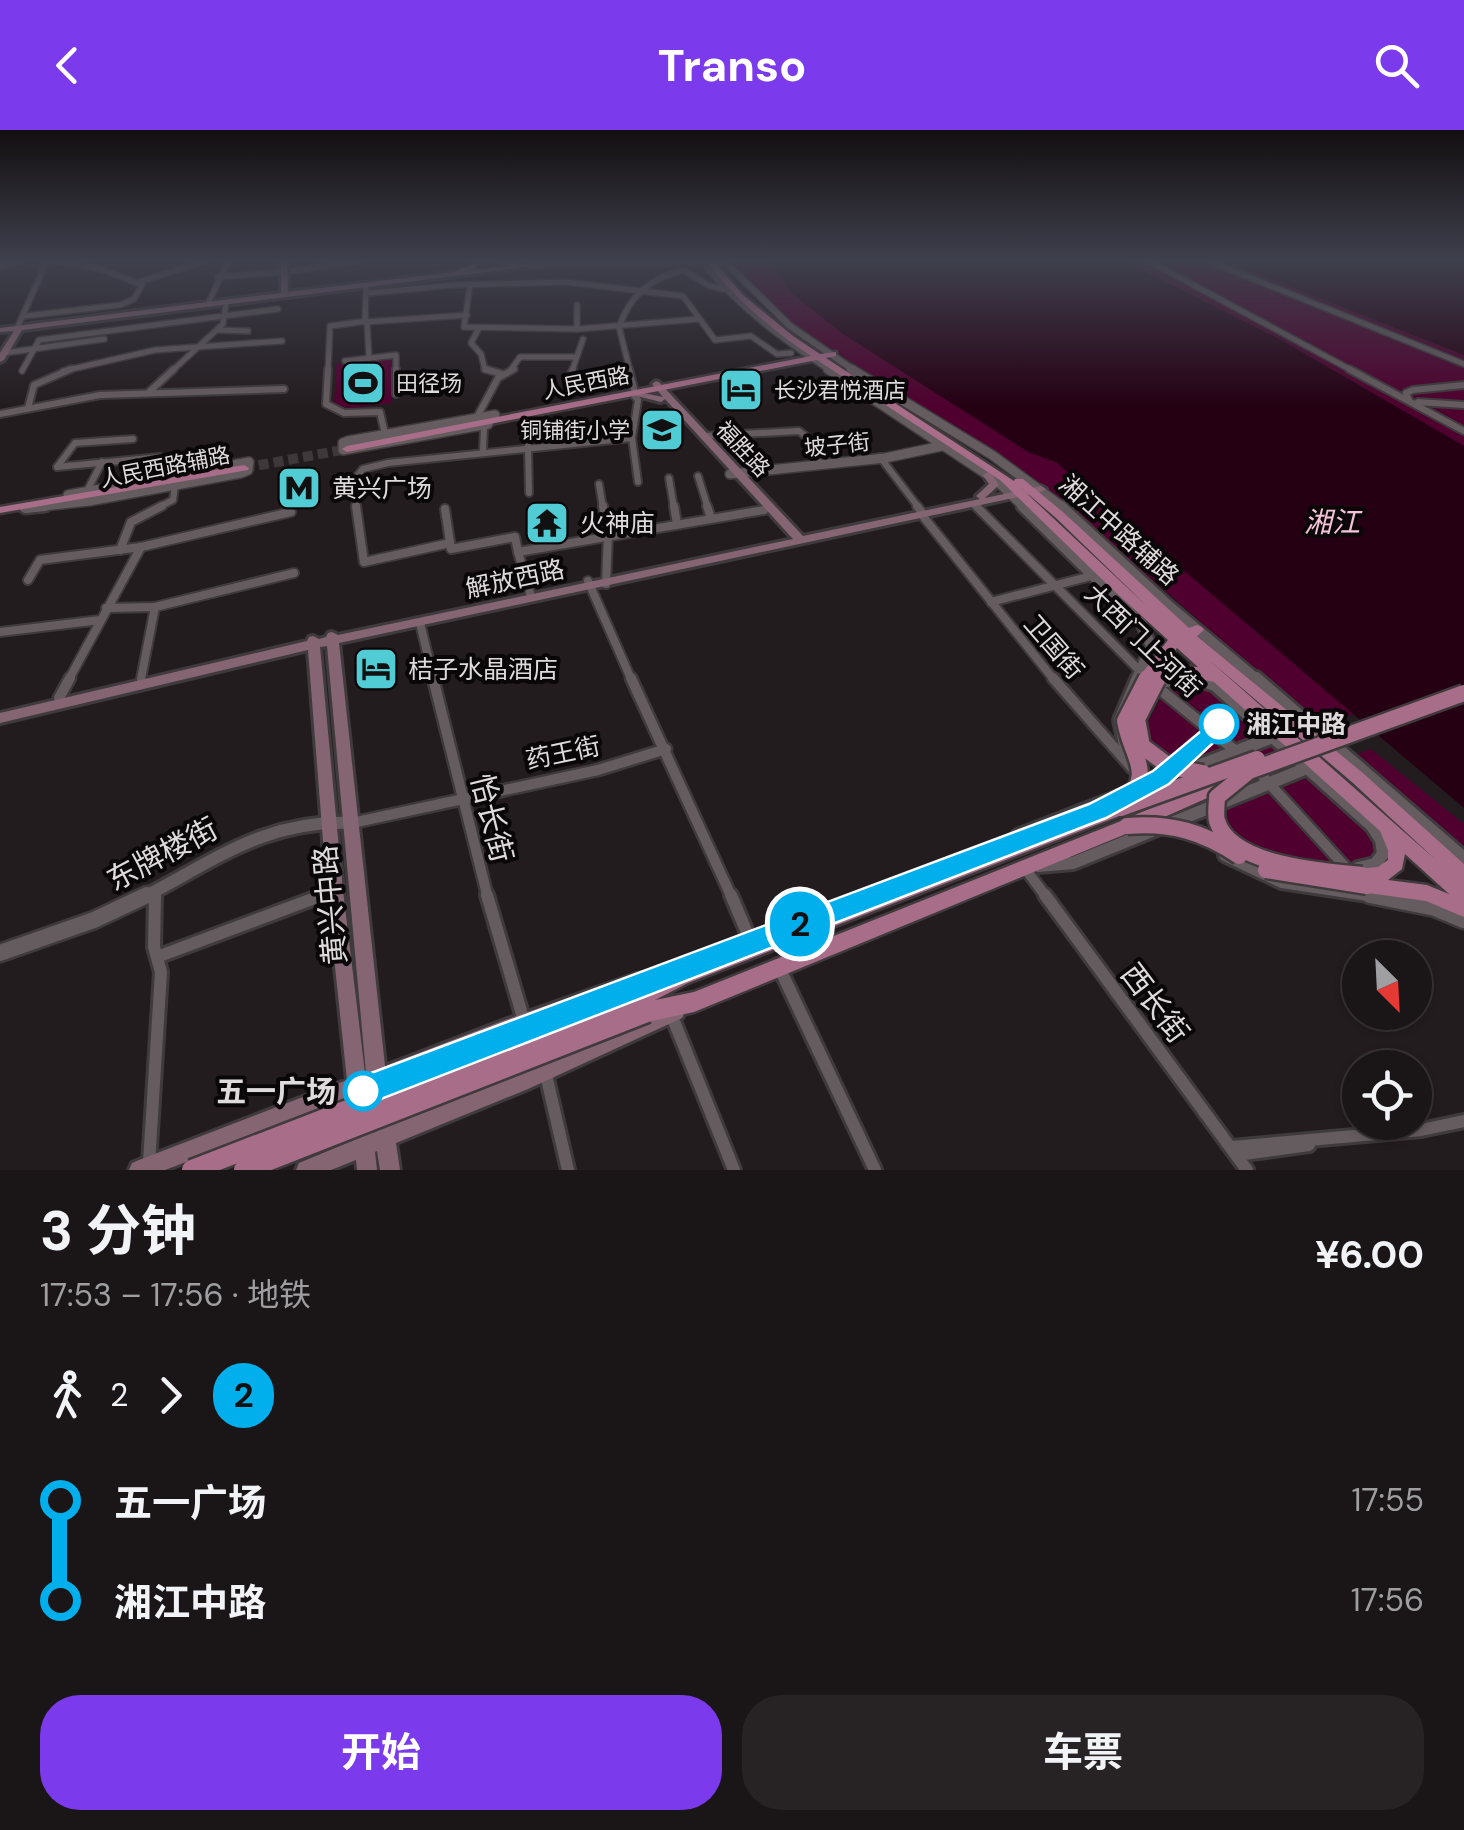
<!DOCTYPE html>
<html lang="zh">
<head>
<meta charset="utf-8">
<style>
	:root { --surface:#1a1517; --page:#272224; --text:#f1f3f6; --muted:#9f9fa1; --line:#383436; --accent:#7c3aed }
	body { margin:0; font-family:"DM Sans","Noto Sans SC",sans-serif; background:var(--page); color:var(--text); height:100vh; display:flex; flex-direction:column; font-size:38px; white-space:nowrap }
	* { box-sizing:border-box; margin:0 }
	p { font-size:32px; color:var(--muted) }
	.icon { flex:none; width:55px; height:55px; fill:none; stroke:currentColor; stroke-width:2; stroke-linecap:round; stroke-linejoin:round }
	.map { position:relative; height:1040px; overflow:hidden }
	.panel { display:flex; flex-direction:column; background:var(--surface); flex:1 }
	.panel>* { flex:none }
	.badge { padding:0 20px; border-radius:32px; font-size:35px; line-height:65px }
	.needle { width:65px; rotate:156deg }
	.fabs { position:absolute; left:1342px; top:810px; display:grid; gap:20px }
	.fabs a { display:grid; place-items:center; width:90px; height:90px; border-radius:50%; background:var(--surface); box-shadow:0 2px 8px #0004,0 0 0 2px var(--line); font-size:50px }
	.map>.badge { position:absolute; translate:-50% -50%; box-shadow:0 0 0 5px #fff }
	.legs { display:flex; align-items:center; gap:15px; height:110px; padding:0 40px; font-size:32px }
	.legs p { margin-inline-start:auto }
	.summary { display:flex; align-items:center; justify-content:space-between; height:170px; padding:0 40px }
	h1 { font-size:55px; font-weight:700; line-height:75px }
	.primary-button { display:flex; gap:20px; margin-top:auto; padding:20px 40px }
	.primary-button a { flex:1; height:115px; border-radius:40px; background:var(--accent); color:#fff; font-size:40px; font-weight:700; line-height:115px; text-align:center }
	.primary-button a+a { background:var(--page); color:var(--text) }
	ul { padding:0 40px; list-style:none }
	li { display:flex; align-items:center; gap:35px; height:100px; font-size:38px }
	li i { display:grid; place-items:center; width:15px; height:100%; margin:0 12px; background:currentColor }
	li i::after { content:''; width:25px; height:25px; margin:-12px; border:8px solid; border-radius:50%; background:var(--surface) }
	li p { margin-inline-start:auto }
	li:first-child i { background:linear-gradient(#0000 50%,currentColor 0) }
	li:last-child i { background:linear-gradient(currentColor 50%,#0000 0) }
	header { display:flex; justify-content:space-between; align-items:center; height:130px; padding:0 40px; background:var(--accent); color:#fff; font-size:45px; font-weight:700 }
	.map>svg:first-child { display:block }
	.green { fill:#4f002e }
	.water { fill:#250013 }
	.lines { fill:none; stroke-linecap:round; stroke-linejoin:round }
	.primary-tunnel { stroke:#3f383b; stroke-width:10; stroke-dasharray:10 5; stroke-linecap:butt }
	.minor-far4-casing { stroke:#3f3a3c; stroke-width:8 }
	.minor-far3-casing { stroke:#3f3a3c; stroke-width:10 }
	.minor-far2-casing { stroke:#3f3a3c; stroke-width:12 }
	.minor-far1-casing { stroke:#3f3a3c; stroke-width:15 }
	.minor-casing { stroke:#3f3a3c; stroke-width:18 }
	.tertiary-far4-casing { stroke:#3f3a3c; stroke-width:9 }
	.tertiary-far3-casing { stroke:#3f3a3c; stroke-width:12 }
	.tertiary-far2-casing { stroke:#3f3a3c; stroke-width:15 }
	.tertiary-far1-casing { stroke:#3f3a3c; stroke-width:18 }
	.tertiary-casing { stroke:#3f3a3c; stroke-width:21 }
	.secondary-casing { stroke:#3f3a3c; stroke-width:6 }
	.primary-casing { stroke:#3f3a3c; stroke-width:5 }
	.minor-far4 { stroke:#655c5f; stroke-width:5 }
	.minor-far3 { stroke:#655c5f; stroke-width:6 }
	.minor-far2 { stroke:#655c5f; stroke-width:8 }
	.minor-far1 { stroke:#655c5f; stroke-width:10 }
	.minor { stroke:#655c5f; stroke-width:12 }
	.tertiary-far4 { stroke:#655c5f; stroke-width:6 }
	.tertiary-far3 { stroke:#655c5f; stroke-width:9 }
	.tertiary-far2 { stroke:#655c5f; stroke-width:10 }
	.tertiary-far1 { stroke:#655c5f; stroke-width:12 }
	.tertiary { stroke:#655c5f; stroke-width:16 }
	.secondary { fill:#866573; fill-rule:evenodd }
	.primary { fill:#a86d88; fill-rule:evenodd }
	.primary-bridge-far2-casing { stroke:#3f3a3c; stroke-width:18; stroke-linecap:butt }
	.primary-bridge-far1-casing { stroke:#3f3a3c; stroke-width:21; stroke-linecap:butt }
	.primary-bridge-casing { stroke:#3f3a3c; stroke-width:25; stroke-linecap:butt }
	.primary-bridge-far2 { stroke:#a86d88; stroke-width:12 }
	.primary-bridge-far1 { stroke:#a86d88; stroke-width:16 }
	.primary-bridge { stroke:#a86d88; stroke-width:20 }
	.line-1 { fill:#00afec; stroke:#fff; stroke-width:2.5 }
	.stop-1-dot { fill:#fff; stroke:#00afec; stroke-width:5 }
	.labels { text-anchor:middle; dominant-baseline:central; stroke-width:8; stroke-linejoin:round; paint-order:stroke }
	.far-poi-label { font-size:22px; fill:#dfdadc; stroke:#0a0709; text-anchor:start }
	.far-street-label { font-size:22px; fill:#dfdadc; stroke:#0a0709 }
	.poi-label { font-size:25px; fill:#dfdadc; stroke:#0a0709; text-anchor:start }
	.street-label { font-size:25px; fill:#dfdadc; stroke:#0a0709 }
	.stop-label { font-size:25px; font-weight:bold; fill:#dfdadc; stroke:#0a0709; text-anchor:start }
	.water-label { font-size:28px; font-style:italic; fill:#f5c3d7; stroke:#0a0709 }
	.near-street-label { font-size:30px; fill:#dfdadc; stroke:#0a0709 }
	.near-stop-label { font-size:30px; font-weight:bold; fill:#dfdadc; stroke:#0a0709; text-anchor:end }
</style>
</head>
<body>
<header><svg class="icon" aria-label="back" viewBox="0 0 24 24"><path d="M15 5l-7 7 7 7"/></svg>Transo<svg class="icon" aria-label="search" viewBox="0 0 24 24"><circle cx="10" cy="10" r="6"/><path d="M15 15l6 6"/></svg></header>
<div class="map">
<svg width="1464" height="1040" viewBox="0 0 1464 1040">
	<rect width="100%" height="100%" fill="#231c1f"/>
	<g class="green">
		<path d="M728 131H769L790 162 1028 322 1056 332 1354 584 1320 596 1049 360 805 202 754 161Z"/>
		<path d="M1124 131H1226L1464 225V316L1281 210Z"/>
		<path d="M393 227 392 273 351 278 334 275 336 234Z"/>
		<path d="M1184 549 1207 554 1371 699 1380 723 1363 735H1352C1323 731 1218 726 1228 677 1230 665 1247 656 1254 648L1234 629C1200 633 1172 638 1148 609L1147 594 1167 555Z"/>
		<path d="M1371 619 1464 694V723L1427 686 1352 626Z"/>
	</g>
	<g class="water">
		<path d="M769 131H1124L1281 210 1464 316V678L1056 332 1028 322 843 204 790 162Z"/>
		<path d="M1226 131H1464V225Z"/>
	</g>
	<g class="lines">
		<path class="primary-tunnel" d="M244 338 347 319"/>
		<defs>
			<g id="minor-far4">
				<path d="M1149 131 1353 241"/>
				<path d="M1209 131 1464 234"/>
				<path d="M0 137 20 131"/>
				<path d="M292 141 360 131"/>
				<path d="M218 147 282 142"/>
				<path d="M139 152 205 131"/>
				<path d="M470 155 464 197 577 199 699 189"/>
				<path d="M366 158 365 192 467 185"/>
				<path d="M370 163 453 155 566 152 683 166 715 210 751 206 777 224 791 223"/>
				<path d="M208 174 228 131"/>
				<path d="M577 175V199"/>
				<path d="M25 186 120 175 134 169 142 155 101 139 52 131"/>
				<path d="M367 191 369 228"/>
				<path d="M18 196 47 131"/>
				<path d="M619 197C630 165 651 148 683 140L710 156 724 159"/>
				<path d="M619 197 630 241"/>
				<path d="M479 198 471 213 481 224 485 240 490 241"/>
				<path d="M217 200 248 201"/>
				<path d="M4 223 104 209"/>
				<path d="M345 231 396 225V241"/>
				<path d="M22 241 39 210 278 179"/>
				<path d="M63 241 155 220 282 211"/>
				<path d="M172 241 223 194 226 174"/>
				<path d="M328 241 330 196 367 191"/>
				<path d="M510 241 520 227H574"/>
				<path d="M572 241 583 209"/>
			</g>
			<g id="minor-far3">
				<path d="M328 239 326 274 344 283 380 282 385 304"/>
				<path d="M396 239V264"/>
				<path d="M485 239 502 244"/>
				<path d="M629 239 634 259"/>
				<path d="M1349 239 1464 301"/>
				<path d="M568 252 573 239"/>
				<path d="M149 262 174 239"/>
				<path d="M633 264 638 270 632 308 638 352"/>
				<path d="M1409 270 1406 263 1413 260 1464 255"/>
				<path d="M1419 275 1418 272 1464 275"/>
				<path d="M28 278 34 255 71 239"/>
				<path d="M0 284 100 265 284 259"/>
				<path d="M477 287 498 248 514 239"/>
				<path d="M704 306 799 301 808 308 821 335"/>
				<path d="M528 316 529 363"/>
				<path d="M483 320 484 298 490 293"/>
				<path d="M880 327 919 378"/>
				<path d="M57 337 160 327 147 349"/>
				<path d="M57 337 75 313 133 309"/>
				<path d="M698 346 708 378"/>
				<path d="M669 348 674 378"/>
				<path d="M599 354 603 378"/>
				<path d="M87 361 102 332"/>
				<path d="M974 374 978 378"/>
				<path d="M157 378 173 370 175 356"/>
				<path d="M357 378 353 351 363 339 388 333 632 308"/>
			</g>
			<g id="minor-far2">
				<path d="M356 376 364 432 450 413"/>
				<path d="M603 376 608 404 606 454"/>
				<path d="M674 376 677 394"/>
				<path d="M707 376 711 388"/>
				<path d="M917 376 924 385"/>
				<path d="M976 376 1141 542"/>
				<path d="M445 379 451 419 515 407 518 422 764 380"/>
				<path d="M922 385 1055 551"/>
				<path d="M120 420 131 392 162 376"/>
				<path d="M518 422 530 463"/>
				<path d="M28 450 40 430 141 417 291 382"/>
				<path d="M588 451 632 551"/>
				<path d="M991 472 1095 445"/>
				<path d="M106 478 155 477 294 443"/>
				<path d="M420 493 434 551"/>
				<path d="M0 502 100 490"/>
				<path d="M141 549 155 477"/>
				<path d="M68 551 141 417"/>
			</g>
			<g id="minor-far1">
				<path d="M433 548 488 768"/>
				<path d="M631 548 732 768"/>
				<path d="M1053 548 1133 639"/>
				<path d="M1152 553 1237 622"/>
				<path d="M59 568 70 548"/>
				<path d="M1256 639 1350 742"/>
				<path d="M352 693 598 640 666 619"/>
				<path d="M1024 737 1047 768"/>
				<path d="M155 768V761"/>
				<path d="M316 768 335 761"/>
			</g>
			<g id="minor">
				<path d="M487 765 524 891"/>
				<path d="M731 765 754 819"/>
				<path d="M1045 765 1247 1040"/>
				<path d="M157 827 323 765"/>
				<path d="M778 835 875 1040"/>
				<path d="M671 884 734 1040"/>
				<path d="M549 941 547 949 568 1040"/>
				<path d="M1232 1017 1421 1000 1464 991"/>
				<path d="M1237 1025 1309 1015"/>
				<path d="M149 1033 161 842 154 817 155 765"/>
			</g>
			<g id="tertiary-far4">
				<path d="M702 131C739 177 783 209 832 241"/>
				<path d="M724 131 790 196 855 241"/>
			</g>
			<g id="tertiary-far3">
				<path d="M828 239 997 351 1025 378"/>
				<path d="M851 239 992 325 1064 378"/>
				<path d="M488 294 343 320V313L348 311 495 285"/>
				<path d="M730 344 885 328 942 316"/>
				<path d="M25 378 89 371 241 343 248 340 249 332 68 365"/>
			</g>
			<g id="tertiary-far2">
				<path d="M1022 376 1142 494 1151 516 1136 551"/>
				<path d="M1061 376 1168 475 1259 551"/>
				<path d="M25 378 45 376"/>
				<path d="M1168 551 1189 546 1203 551"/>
			</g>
			<g id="tertiary-far1">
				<path d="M1196 548 1215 555 1372 696 1381 710 1383 724 1375 734 1358 738"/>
				<path d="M1256 548 1464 728"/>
				<path d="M1167 551 1179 548"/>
				<path d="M1126 619 1120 590 1138 548"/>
				<path d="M1010 721 1018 706 1273 607"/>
				<path d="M1225 725 1282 752 1388 768"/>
				<path d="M1038 736 1073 733 1307 638"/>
				<path d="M142 768C214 731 266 689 352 693"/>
			</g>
			<g id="tertiary">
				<path d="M1370 765 1435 778 1464 790"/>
				<path d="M0 823 94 790 147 765"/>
			</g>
			<g id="secondary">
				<path d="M281 131H287L288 162 528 133 728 132 725 134 528 137 22 200 4 230 0 232V223L14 201 0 202V198L281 163Z"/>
				<path d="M656 251 659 252 803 406 980 369 976 366 989 354 983 345 988 342 991 343 999 355 985 368 1041 356 1046 359 1041 362 339 513 385 936 502 891 636 844 670 839 676 842 679 848 676 854C662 860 646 859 631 863 548 890 467 923 386 954L384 960 377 963 371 960 368 961 373 1003 375 1002 372 983 375 976 382 973 389 976 393 994 516 945 676 873 682 876 685 882 682 888 528 959 396 1013 400 1040H380L377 1021 375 1022 377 1040H357L356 1030 331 1040H296L299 1033 354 1010 349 969 165 1040H129L132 1033 139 1030 347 950 327 761 308 520 0 593V583L307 511 309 507 313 506 319 509 326 507 328 503 332 502 338 505 793 409 665 269 661 272 629 264 633 261 663 267 652 254ZM327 516 366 943H365L343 761 320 517Z"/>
			</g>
			<g id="primary">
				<path d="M479 131H506L518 134 514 136Z"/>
				<path d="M706 131H714L743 165 793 206 820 224 836 222V226L826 228 1014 351 1015 349H1023L1064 383 1189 498 1197 495 1202 497 1204 500 1197 506 1364 644 1464 734V787L1426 771 1361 762 1358 756 1360 752 1356 751 1353 745 1356 739 1378 737 1388 730V720L1380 701 1214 552C1183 546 1188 541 1157 555L1150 551 1143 550 1141 546 1143 542 1168 510 1112 459 1000 350 817 230 347 322 342 319 347 316 811 226C769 198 738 171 706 131ZM1020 357 1056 388 1148 477ZM1177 518 1198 537 1177 535 1160 541ZM1209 530 1353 653 1436 730ZM1405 724 1449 764 1427 755 1388 750 1402 739Z"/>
				<path d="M473 134H476V138L459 144 455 142Z"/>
				<path d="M244 335 249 338 248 340 0 383V377Z"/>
				<path d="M1235 641 1241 643 1243 648 1241 653 1133 701 694 882 647 892 640 889 637 882 639 876 634 874 631 867 634 860 682 836 1115 673 1121 671 1127 673 1129 678 1127 683 688 853 655 870 694 862 1121 691Z"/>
			</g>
		</defs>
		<use href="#minor-far4" class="minor-far4-casing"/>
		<use href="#minor-far3" class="minor-far3-casing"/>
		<use href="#minor-far2" class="minor-far2-casing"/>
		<use href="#minor-far1" class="minor-far1-casing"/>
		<use href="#minor" class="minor-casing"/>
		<use href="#tertiary-far4" class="tertiary-far4-casing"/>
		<use href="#tertiary-far3" class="tertiary-far3-casing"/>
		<use href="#tertiary-far2" class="tertiary-far2-casing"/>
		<use href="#tertiary-far1" class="tertiary-far1-casing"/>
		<use href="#tertiary" class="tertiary-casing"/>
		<use href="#secondary" class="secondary-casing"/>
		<use href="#primary" class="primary-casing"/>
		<use href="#minor-far4" class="minor-far4"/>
		<use href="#minor-far3" class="minor-far3"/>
		<use href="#minor-far2" class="minor-far2"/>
		<use href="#minor-far1" class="minor-far1"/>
		<use href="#minor" class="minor"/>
		<use href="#tertiary-far4" class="tertiary-far4"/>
		<use href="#tertiary-far3" class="tertiary-far3"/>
		<use href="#tertiary-far2" class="tertiary-far2"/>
		<use href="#tertiary-far1" class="tertiary-far1"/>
		<use href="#tertiary" class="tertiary"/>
		<use href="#secondary" class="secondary"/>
		<use href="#primary" class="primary"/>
		<defs>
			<path id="primary-bridge-far2" d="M1146 551 1148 546"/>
			<g id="primary-bridge-far1">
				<path d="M1157 550 1137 589 1142 616 1170 637 1203 643"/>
				<path d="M1125 675C1155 640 1131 628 1125 591L1147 548"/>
				<path d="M1121 678 1257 629"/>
				<path d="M1127 696C1170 692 1204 702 1239 726"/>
				<path d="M1266 740 1367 756"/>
				<path d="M1362 745C1323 741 1231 736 1217 691 1215 684 1217 674 1217 667L1249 641 1464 563"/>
			</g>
			<g id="primary-bridge">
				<path d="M192 1040 641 867"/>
				<path d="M244 1040 647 882"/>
			</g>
		</defs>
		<use href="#primary-bridge-far2" class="primary-bridge-far2-casing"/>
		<use href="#primary-bridge-far1" class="primary-bridge-far1-casing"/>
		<use href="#primary-bridge" class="primary-bridge-casing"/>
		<use href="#primary-bridge-far2" class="primary-bridge-far2"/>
		<use href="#primary-bridge-far1" class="primary-bridge-far1"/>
		<use href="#primary-bridge" class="primary-bridge"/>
	</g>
	<linearGradient id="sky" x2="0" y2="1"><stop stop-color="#130f11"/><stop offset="0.47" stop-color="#3f404d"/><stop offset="1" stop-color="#3f404d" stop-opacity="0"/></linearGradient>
	<rect width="1464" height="277" fill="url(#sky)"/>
	<path class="line-1" d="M1219 586 1230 594 1227 600 1169 654 1106 688 363 976 352 972 348 961 352 950 363 946 1089 674 1153 641Z"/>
	<defs>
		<symbol id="stadium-square" viewBox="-11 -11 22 22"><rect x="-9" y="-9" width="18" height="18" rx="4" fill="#51ccd5" stroke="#0a0709"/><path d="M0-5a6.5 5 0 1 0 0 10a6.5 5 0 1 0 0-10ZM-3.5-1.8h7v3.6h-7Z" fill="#111"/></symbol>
		<symbol id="hotel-square" viewBox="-11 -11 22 22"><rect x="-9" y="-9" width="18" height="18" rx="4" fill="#51ccd5" stroke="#0a0709"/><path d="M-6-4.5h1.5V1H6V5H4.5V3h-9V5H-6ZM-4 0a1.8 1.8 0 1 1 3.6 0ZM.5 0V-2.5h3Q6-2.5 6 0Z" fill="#111"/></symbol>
		<symbol id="school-square" viewBox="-11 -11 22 22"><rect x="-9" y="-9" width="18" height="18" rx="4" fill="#51ccd5" stroke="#0a0709"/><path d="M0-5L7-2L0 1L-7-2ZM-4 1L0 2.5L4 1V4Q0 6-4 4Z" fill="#111"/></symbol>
		<symbol id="metro-square" viewBox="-11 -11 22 22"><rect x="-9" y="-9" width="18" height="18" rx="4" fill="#51ccd5" stroke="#0a0709"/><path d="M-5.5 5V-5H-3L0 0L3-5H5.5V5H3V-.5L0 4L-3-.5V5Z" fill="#111"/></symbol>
		<symbol id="temple-square" viewBox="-11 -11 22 22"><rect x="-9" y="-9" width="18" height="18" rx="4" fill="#51ccd5" stroke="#0a0709"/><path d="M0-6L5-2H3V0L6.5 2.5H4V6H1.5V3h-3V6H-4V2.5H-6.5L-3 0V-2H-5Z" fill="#111"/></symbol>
	</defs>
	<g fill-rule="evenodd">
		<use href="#stadium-square" x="338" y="228" width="50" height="50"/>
		<use href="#hotel-square" x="716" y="235" width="50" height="50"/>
		<use href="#school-square" x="637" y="275" width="50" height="50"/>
		<use href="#metro-square" x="274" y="333" width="50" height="50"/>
		<use href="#temple-square" x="522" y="368" width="50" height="50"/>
		<use href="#hotel-square" x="351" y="514" width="50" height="50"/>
	</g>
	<g class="stop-1-dot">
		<circle cx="1219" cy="594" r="18"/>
		<circle cx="363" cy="961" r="18"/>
	</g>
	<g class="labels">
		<g class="far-poi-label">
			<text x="396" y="253">田径场</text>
			<text x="774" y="260">长沙君悦酒店</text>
			<text x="630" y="300" text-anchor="end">铜铺街小学</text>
		</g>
		<g class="far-street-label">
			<text transform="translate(586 253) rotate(-11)">人民西路</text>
			<text transform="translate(837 315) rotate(-6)">坡子街</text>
			<text transform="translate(743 319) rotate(47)">福胜路</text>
			<text transform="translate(165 337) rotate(-11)">人民西路辅路</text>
		</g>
		<g class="poi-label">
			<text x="332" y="358">黄兴广场</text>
			<text x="580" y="393">火神庙</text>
			<text x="408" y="539">桔子水晶酒店</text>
		</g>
		<g class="street-label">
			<text transform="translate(1119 400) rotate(42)">湘江中路辅路</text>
			<text transform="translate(515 449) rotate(-12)">解放西路</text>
			<text transform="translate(1143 511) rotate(44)">大西门上河街</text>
			<text transform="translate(1054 517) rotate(49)">卫国街</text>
			<text transform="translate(563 623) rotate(-12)">药王街</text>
		</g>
		<g class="stop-label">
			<text x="1246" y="594">湘江中路</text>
		</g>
		<g class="water-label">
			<text x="1332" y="392">湘江</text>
		</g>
		<g class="near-street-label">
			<text transform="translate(492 688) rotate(76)">怡长街</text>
			<text transform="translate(162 724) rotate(-28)">东牌楼街</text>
			<text transform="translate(330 775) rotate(-95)">黄兴中路</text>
			<text transform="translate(1155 873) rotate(53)">西长街</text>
		</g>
		<g class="near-stop-label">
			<text x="336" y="961">五一广场</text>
		</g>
	</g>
</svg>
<div class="fabs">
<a><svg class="needle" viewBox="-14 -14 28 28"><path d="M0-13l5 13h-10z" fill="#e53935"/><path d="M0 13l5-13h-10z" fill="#9f9fa1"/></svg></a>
<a><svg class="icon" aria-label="locate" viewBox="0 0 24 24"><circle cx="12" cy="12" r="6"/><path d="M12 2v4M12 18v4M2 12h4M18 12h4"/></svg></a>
</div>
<b class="badge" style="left:800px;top:794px;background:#00afec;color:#111">2</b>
</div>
<section class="panel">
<div class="summary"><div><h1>3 分钟</h1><p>17:53 – 17:56 · 地铁</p></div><b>¥6.00</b></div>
<div class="legs"><svg class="icon" aria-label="walk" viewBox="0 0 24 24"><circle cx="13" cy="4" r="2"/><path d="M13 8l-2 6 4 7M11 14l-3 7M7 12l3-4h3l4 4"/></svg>2<svg class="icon" aria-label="forward" viewBox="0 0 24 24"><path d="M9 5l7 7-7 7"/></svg><b class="badge" style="background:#00afec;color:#111">2</b></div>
<ul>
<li><i style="color:#00afec"></i><b>五一广场</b><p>17:55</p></li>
<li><i style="color:#00afec"></i><b>湘江中路</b><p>17:56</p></li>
</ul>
<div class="primary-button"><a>开始</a><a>车票</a></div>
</section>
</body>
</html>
